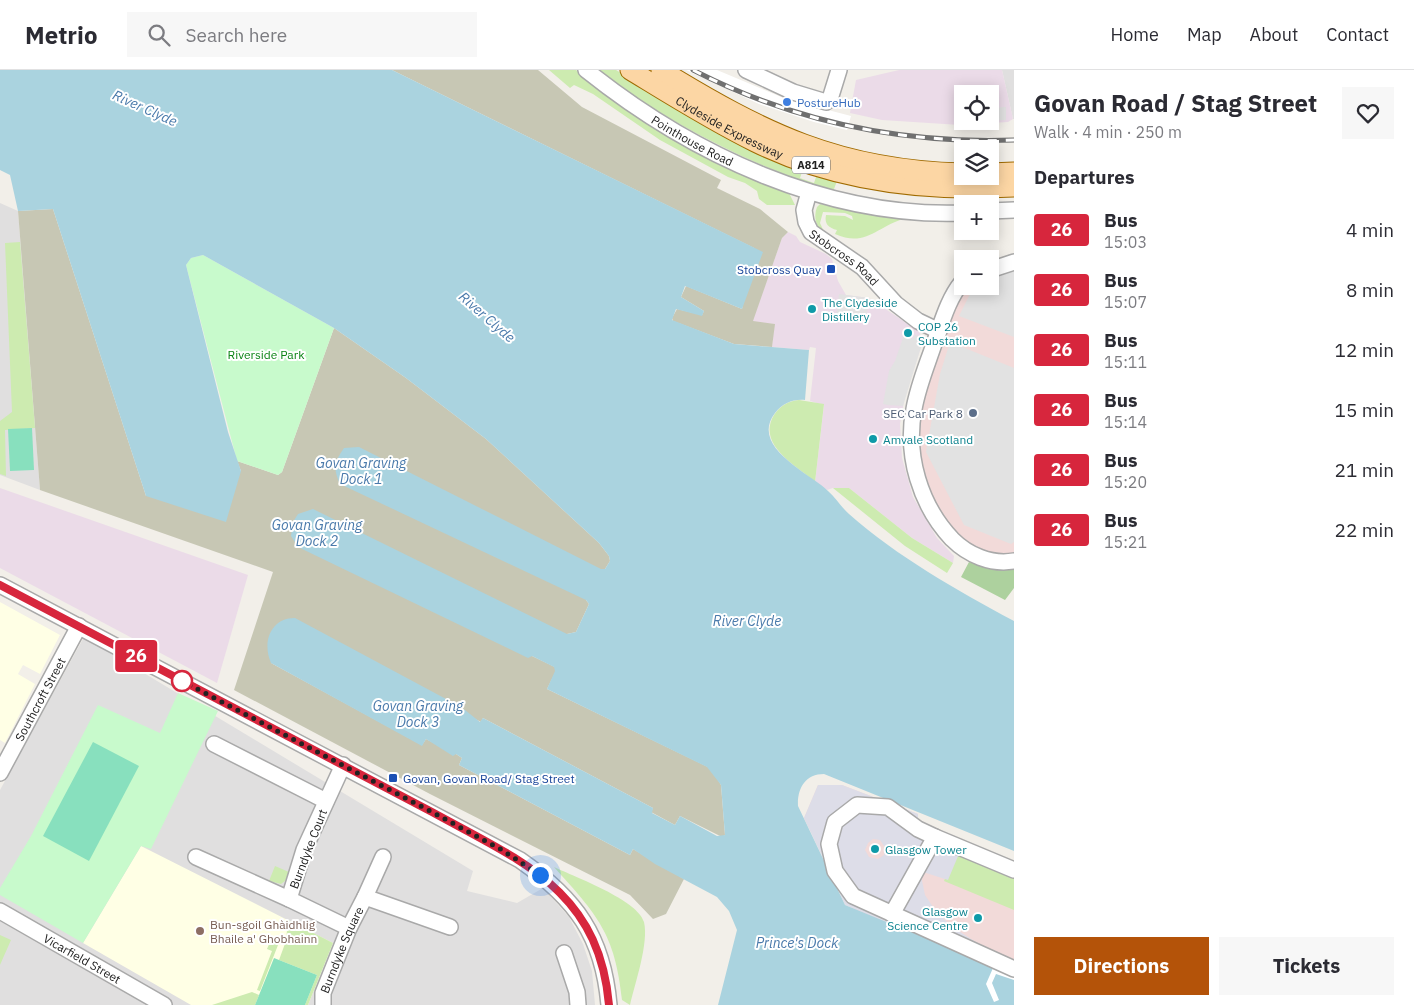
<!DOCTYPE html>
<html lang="en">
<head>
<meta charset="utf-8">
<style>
	:root { --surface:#fff; --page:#f7f7f7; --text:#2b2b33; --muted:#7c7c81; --line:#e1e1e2; --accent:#b45309 }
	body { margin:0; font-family:"IBM Plex Sans",sans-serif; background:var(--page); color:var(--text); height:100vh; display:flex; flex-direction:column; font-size:19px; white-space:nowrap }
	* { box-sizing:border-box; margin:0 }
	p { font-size:16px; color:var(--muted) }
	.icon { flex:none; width:28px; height:28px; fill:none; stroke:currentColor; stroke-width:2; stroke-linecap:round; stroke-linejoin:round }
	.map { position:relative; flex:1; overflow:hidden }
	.panel { display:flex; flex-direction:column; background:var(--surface); width:400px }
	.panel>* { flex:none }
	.badge { padding:0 10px; border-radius:4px; font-size:18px; line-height:32px }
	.fabs { position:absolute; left:954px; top:15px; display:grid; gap:10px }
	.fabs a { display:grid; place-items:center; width:45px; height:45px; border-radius:0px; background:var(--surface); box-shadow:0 2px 12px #0003; font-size:25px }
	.you { position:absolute; width:25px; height:25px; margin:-12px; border:4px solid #fff; border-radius:50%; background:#1a73e8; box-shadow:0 0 0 8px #1a73e833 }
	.map>.badge { position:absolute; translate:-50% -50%; box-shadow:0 0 0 2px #fff }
	h2 { padding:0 20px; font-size:19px; line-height:45px }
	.round { display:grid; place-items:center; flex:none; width:52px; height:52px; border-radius:0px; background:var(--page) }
	.head { display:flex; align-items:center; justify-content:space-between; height:85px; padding:0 20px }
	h1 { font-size:24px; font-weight:700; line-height:38px }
	.cta { display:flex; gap:10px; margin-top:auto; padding:10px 20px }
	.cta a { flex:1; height:58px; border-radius:0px; background:var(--accent); color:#fff; font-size:20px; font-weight:700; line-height:58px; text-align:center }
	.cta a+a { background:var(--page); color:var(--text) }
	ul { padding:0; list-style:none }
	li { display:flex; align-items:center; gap:15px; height:60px; padding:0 20px }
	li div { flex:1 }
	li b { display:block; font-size:19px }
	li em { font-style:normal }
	li .badge { min-width:55px; font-weight:700; text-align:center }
	header { display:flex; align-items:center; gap:30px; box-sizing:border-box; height:70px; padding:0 25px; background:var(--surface); border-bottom:1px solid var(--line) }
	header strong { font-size:24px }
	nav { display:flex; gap:28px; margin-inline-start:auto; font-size:18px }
	.search { width:350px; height:45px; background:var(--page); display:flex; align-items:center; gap:12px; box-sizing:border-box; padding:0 18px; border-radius:0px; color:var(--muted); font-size:19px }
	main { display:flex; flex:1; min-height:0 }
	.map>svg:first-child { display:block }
	.residential { fill:#e0dfdf }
	.commercial { fill:#f2dad9 }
	.industrial { fill:#ebdbe8; fill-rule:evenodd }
	.education { fill:#ffffe5 }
	.construction { fill:#c7c7b4 }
	.grass { fill:#cdebb0 }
	.forest { fill:#add19e }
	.park { fill:#c8facc }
	.pitch { fill:#88e0be }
	.parking { fill:#e2e2e2 }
	.plaza { fill:#dddde8; fill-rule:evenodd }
	.water { fill:#aad3df }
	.pier { fill:#fff }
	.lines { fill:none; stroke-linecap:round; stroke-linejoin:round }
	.minor-casing { stroke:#a9a9a9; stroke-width:18 }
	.major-casing { stroke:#a06b00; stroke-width:21 }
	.minor { stroke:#fff; stroke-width:15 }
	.major { stroke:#fcd6a4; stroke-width:19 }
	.rail-casing { stroke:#707070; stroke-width:5 }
	.rail { stroke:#fff; stroke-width:3; stroke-dasharray:9; stroke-linecap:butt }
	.line-casing { stroke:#fff; stroke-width:11 }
	.line { stroke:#d7263d; stroke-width:8 }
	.walk { stroke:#222; stroke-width:5; stroke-dasharray:0 9 }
	.shop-dot { fill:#3f7fe0; stroke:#fff; stroke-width:2 }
	.transit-dot { fill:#1a4fb4; stroke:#fff; stroke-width:2 }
	.culture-dot { fill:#0f9aa8; stroke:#fff; stroke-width:2 }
	.service-dot { fill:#5c6f8a; stroke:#fff; stroke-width:2 }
	.stop-dot { fill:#fff; stroke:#d7263d; stroke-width:2.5 }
	.education-dot { fill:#8d6e63; stroke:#fff; stroke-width:2 }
	.labels { text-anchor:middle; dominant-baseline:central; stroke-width:4; stroke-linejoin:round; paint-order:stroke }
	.shield { fill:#fff; stroke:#646464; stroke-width:1 }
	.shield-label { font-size:11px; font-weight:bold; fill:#222 }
	.shop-label { font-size:12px; fill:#366cbe; stroke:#fff; text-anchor:start }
	.street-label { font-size:12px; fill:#222; stroke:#fff }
	.transit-label { font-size:12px; fill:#164399; stroke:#fff; text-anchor:end }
	.culture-label { font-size:12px; fill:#0d838f; stroke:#fff; text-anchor:start }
	.park-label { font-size:12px; fill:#0c8416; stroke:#fff }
	.service-label { font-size:12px; fill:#4e5e75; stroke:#fff; text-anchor:end }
	.education-label { font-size:12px; fill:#785e54; stroke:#fff; text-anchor:start }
	.water-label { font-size:14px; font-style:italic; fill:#4a7aab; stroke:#fff }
</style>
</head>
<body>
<header>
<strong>Metrio</strong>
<div class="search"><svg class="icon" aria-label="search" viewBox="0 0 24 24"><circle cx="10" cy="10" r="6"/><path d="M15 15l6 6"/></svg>Search here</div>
<nav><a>Home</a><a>Map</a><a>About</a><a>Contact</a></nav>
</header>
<main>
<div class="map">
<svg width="1014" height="935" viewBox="0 0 1014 935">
	<rect width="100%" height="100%" fill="#f2efe9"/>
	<g class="residential">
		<path d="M1002 0H1014V49H1013Z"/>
		<path d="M0 133 18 141 40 420 0 405Z"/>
		<path d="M84 567 473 801 467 821 517 833 543 818 569 847 583 874 592 901 595 935H0V720Z"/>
	</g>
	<g class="commercial">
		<path d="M1014 189V498H986L969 492 973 478 953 462 933 436 916 388 923 315 961 222 971 216H990Z"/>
		<path d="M818 715H842L918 744V752L1014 804V904L852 839 804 748Z"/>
	</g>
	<g class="industrial">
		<path d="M899 0H1002L1013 49 1008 52 960 55 882 50 850 43 856 10ZM962 24H990V51H962Z"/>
		<path d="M788 162 796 166 800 172 826 184 832 189 838 211 846 225 869 228 920 262 921 277 905 325 900 354 902 388 913 427 937 468 954 486 953 493 912 468 849 418H833L827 420 815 412 824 335 810 331 816 278 810 277 809 280 772 277 774 254 752 252 782 168Z"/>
		<path d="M0 418 248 505 217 613 0 498Z"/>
	</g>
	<g class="education">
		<path d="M0 532 60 565 40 604 23 595 18 604 35 614 5 673 0 670Z"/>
		<path d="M141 776 333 873 308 935H191L83 873Z"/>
	</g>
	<g class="construction">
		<path d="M392 0H538L582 37 721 110 717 118 760 139 788 162 782 168 753 251 775 254 772 277 734 274 673 251 672 248 677 239 702 245 704 241 681 227 686 216 742 239 754 178Z"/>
		<path d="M53 139 146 426 241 401 237 391 278 405 282 402 334 258 406 308 486 369 599 473 609 486 610 491 605 499H601L586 530 589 534 576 562 567 564 532 586 555 597 556 601 547 619 708 697 714 703 721 715 725 765 722 767 680 746 675 755 651 742 653 738 483 648 481 652 444 633 446 629 271 593 422 675 426 669 456 684 462 688 459 695 630 785 633 779 684 809 666 844 653 849 630 825 430 724 234 620 273 502 40 420 18 141Z"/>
	</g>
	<g class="grass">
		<path d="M549 0H576L602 20 788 121 795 135H767L759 129 757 121 745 113 728 107 660 70 593 24 574 15 570 18Z"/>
		<path d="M597 0H616L684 41 803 99 800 108 814 113 817 104 837 111 834 119 831 121C743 92 671 54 597 0Z"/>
		<path d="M820 134 878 146 906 148C877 156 866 178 835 164L837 160C829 158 824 154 826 145L845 146 853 150 852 146 845 143 823 142 820 153 825 164C816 157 813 148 817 137Z"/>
		<path d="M20 172 35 358 5 360 6 406 0 404V351L12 342 5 173Z"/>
		<path d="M799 330 824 334 815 412C797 396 756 375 774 345 780 336 788 331 799 330Z"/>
		<path d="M833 418H849L912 468 953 493 947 503 905 476Z"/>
		<path d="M957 781 1014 804V840L944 811Z"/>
		<path d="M275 796 289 802 285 811 281 814 269 811Z"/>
		<path d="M554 797C575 807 638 830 644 852 649 873 635 913 630 935L622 930C615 863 597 845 554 797Z"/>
		<path d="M288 850 333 873 308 935H305L317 905 279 890 286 871Z"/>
		<path d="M0 865 11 870 0 895Z"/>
		<path d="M270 872 278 875 260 921 257 920 272 881 267 879Z"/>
		<path d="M252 922 259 925 255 935H212Z"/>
	</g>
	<path class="forest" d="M969 492 986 498H1014V518L1005 530 961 507Z"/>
	<g class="park">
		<path d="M203 185 334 258 282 402 278 405 237 391 186 195 191 188Z"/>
		<path d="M178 623 218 641 151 779 141 776 83 873 0 825V818L31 766 98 635 160 663Z"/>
	</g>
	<g class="pitch">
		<path d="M32 358 34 400 10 401 8 359Z"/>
		<path d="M93 672 139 696 89 791 43 766Z"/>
		<path d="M274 888 317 905 305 935H255Z"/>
	</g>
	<g class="parking">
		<path d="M1006 37V50L990 51V38Z"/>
		<path d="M1014 198V267L959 246 974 216H990V206Z"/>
		<path d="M839 224 869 228 866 251 836 247Z"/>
		<path d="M904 265 913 269 915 265 923 268 921 277 903 336 888 335 883 334 889 301 895 291Z"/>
		<path d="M950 272 1014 298V472L1011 474 964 455 926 382 940 304Z"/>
	</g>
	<path class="plaza" d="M818 715H842L918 744V752L964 772 948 810 920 801 925 825 935 840 951 856 996 885 991 895 845 835 804 748ZM873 769 880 770 886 779 884 785 878 789 869 787 865 780 868 773Z"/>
	<path class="water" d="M0 0H392L763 182 742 239 685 216 681 227 704 241 702 246 676 239 672 250 734 274 809 280 805 330C793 329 783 333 775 343 749 377 810 403 828 421 836 428 841 437 849 444 898 487 956 520 1014 551V781L824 704C805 704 797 719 798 736L845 835 1014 904V935H718L737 860 729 841 717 827 655 794 633 779 630 785 459 695 462 688 456 684 453 686 426 669 422 676 271 593C262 573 270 548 295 548L446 629 444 633 465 640 480 652 483 648 653 738 652 743 675 755 680 746 717 766 725 765 721 715 707 697 547 619 555 601 554 597 532 586 528 588 298 477 291 466 293 452 298 444 313 439 567 564 576 562 589 534 586 530 340 414C333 399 334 392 344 378L359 377 601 499H605L610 491 609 486 599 473 486 369 406 308 334 258 203 185 191 188 186 195 228 362 241 401 226 452 146 426 53 139 18 141 10 105 0 100Z"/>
	<g class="pier">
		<path d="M686 0H717L786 29 851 46 847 60 814 52 759 34Z"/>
		<path d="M993 898 1014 907V910L996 904 992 913 999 930 994 932 986 914Z"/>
	</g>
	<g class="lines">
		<defs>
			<g id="minor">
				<path id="s1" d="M586 0C691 84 826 148 962 143"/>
				<path d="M746 0 793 22 826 32 830 29 839 0"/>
				<path id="s2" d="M809 122 804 140 806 152 811 162 862 197 896 234 918 251 939 261"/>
				<path d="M990 141 1014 140"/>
				<path d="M990 200 1014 192"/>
				<path d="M962 212C948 229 942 252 934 274 927 295 918 316 914 339 905 385 920 435 952 469 968 485 991 495 1014 491"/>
				<path d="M0 515 520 790C576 829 603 866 609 935"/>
				<path d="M214 674 326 731"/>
				<path d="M343 695 304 780 289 829 349 858"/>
				<path id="s3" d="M0 703 79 556"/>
				<path d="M935 767 918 759 888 737 857 735 835 752 829 774 835 801 853 826 1014 899"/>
				<path d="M196 787 289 829"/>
				<path d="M365 827 383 787"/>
				<path id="s4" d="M0 841 164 935"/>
				<path d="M892 844 935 767 1014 800"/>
				<path d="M564 883 577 922 578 935"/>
				<path id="s5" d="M323 935V923L349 858 365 827 450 857"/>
			</g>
			<g id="major">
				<path id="s6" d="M630 0C671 25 712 51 755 72 836 112 925 122 1014 117"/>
				<path d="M661 0C764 63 839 100 962 103"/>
				<path d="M990 103 1014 102"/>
			</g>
		</defs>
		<use href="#minor" class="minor-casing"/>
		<use href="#major" class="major-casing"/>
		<use href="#minor" class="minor"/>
		<use href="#major" class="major"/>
		<defs>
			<path id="rail" d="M693 0C794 52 901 74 1014 70"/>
		</defs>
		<use href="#rail" class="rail-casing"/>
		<use href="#rail" class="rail"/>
	</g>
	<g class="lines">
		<defs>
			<path id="line" d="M0 515 432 742C521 791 599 820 609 935"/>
		</defs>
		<use href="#line" class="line-casing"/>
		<use href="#line" class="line"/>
		<path class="walk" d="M182 611 432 742 502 780 540 805"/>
	</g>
	<circle class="shop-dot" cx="787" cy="32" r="5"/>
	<g class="transit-dot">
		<rect x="826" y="194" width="10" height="10" rx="2.5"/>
		<rect x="388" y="703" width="10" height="10" rx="2.5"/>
	</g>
	<g class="culture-dot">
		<circle cx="812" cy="239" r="5"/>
		<circle cx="908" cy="263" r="5"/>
		<circle cx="873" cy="369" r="5"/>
		<circle cx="875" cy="779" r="5"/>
		<circle cx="978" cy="848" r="5"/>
	</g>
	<circle class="service-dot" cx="973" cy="343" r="5"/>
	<circle class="stop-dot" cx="182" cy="611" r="10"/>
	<circle class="education-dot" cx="200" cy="861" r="5"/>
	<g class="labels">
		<rect class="shield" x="792" y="86.5" width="38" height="17" rx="4"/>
		<g class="shield-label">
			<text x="811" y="95">A814</text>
		</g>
		<g class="shop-label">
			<text x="797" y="32">PostureHub</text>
		</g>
		<g class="street-label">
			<text stroke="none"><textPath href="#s6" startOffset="115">Clydeside Expressway</textPath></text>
			<text stroke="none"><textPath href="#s1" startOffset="128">Pointhouse Road</textPath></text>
			<text stroke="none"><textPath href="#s2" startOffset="84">Stobcross Road</textPath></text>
			<text stroke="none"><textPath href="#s3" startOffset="84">Southcroft Street</textPath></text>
			<text transform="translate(308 779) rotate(-69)">Burndyke Court</text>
			<text stroke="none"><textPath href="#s5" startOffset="59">Burndyke Square</textPath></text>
			<text stroke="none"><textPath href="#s4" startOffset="95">Vicarfield Street</textPath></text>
		</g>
		<g class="transit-label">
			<text x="821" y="199">Stobcross Quay</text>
			<text x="403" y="708" text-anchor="start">Govan, Govan Road/ Stag Street</text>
		</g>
		<g class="culture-label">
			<text x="822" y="232">The Clydeside<tspan x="822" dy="14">Distillery</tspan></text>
			<text x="918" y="256">COP 26<tspan x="918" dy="14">Substation</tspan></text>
			<text x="883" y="369">Amvale Scotland</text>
			<text x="885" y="779">Glasgow Tower</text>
			<text x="968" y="841" text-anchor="end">Glasgow<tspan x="968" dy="14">Science Centre</tspan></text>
		</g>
		<g class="park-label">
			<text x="266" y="284">Riverside Park</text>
		</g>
		<g class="service-label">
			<text x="963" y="343">SEC Car Park 8</text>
		</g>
		<g class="education-label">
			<text x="210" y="854">Bun-sgoil Ghàidhlig<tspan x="210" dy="14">Bhaile a' Ghobhainn</tspan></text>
		</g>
		<g class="water-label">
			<text transform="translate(145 38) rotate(24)">River Clyde</text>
			<text transform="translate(487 247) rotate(41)">River Clyde</text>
			<text x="361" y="393">Govan Graving<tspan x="361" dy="16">Dock 1</tspan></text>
			<text x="317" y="455">Govan Graving<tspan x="317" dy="16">Dock 2</tspan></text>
			<text x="747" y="551">River Clyde</text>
			<text x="418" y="636">Govan Graving<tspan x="418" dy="16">Dock 3</tspan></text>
			<text x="797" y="873">Prince's Dock</text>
		</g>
	</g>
</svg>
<div class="fabs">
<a><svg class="icon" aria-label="locate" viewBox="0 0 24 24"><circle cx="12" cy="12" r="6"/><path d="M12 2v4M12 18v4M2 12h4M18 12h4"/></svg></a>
<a><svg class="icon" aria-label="layers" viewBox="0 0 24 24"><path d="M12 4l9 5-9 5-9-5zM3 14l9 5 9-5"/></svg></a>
<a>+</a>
<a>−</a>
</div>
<div class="you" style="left:540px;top:805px"></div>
<b class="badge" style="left:136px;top:586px;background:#d7263d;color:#fff">26</b>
</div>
<section class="panel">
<div class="head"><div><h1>Govan Road / Stag Street</h1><p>Walk · 4 min · 250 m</p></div><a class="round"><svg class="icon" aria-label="heart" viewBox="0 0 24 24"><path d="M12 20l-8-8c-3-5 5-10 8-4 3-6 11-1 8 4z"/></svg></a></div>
<h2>Departures</h2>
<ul>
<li><span class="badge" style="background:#d7263d;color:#fff">26</span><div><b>Bus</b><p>15:03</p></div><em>4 min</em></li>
<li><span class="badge" style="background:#d7263d;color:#fff">26</span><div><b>Bus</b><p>15:07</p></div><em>8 min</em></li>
<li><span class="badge" style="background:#d7263d;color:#fff">26</span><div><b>Bus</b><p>15:11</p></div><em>12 min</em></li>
<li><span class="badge" style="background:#d7263d;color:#fff">26</span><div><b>Bus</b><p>15:14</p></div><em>15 min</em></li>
<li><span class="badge" style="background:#d7263d;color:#fff">26</span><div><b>Bus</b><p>15:20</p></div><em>21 min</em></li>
<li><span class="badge" style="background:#d7263d;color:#fff">26</span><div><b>Bus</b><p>15:21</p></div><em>22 min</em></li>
</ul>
<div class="cta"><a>Directions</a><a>Tickets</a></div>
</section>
</main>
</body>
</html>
